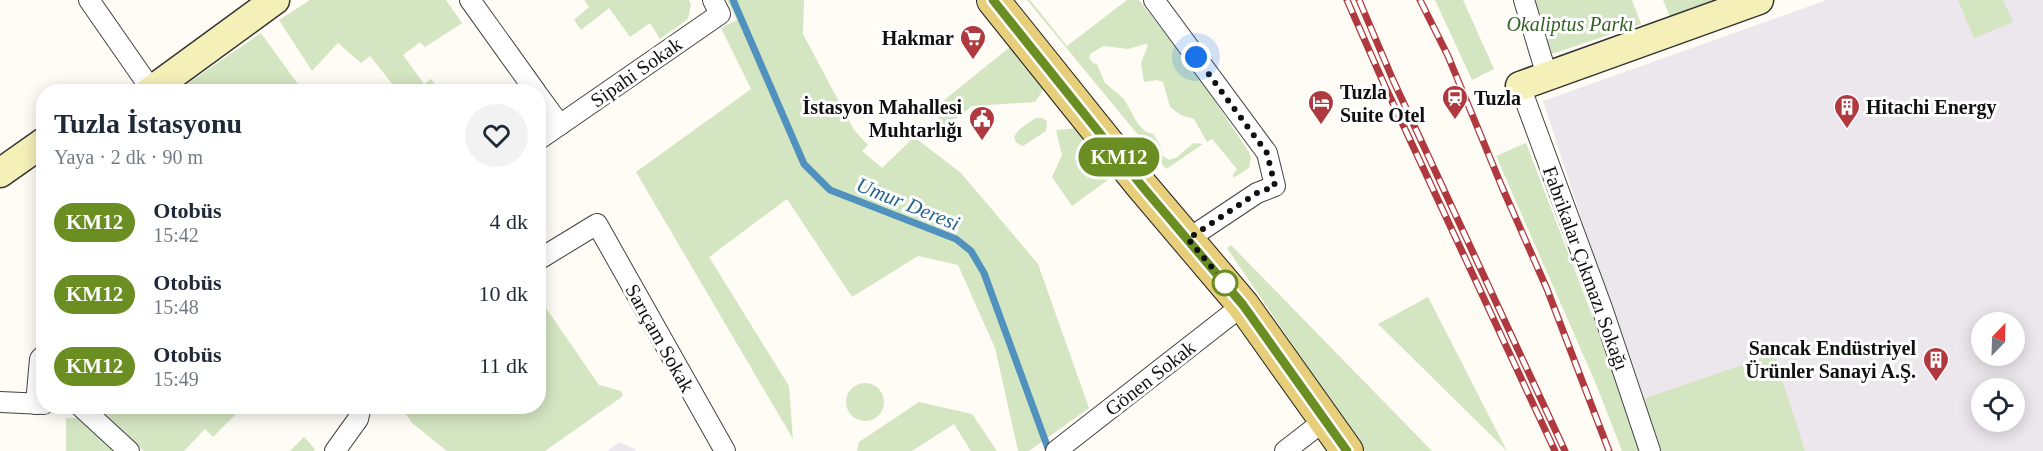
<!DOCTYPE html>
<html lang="tr">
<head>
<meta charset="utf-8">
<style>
	:root { --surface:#fff; --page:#f2f2f3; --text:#1f2937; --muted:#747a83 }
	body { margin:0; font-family:Georgia,serif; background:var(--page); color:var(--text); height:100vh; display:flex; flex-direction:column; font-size:22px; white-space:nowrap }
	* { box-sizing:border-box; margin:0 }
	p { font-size:20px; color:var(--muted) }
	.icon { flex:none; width:33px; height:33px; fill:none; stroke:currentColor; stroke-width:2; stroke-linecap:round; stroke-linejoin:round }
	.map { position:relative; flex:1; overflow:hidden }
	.details { position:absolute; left:36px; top:84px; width:510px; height:330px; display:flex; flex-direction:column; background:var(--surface); border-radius:24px; box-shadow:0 3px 15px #0003 }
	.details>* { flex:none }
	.badge { padding:0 12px; border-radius:20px; font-size:21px; line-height:39px }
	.needle { width:39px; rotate:23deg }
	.buttons { position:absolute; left:1971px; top:312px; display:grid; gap:12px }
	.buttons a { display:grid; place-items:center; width:54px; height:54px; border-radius:50%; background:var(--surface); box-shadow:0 3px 15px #0003; font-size:30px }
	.you { position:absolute; width:30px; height:30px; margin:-15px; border:4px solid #fff; border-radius:50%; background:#1a73e8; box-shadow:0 0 0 9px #1a73e833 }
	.map>.badge { position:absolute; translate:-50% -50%; box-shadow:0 0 0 3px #fff }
	.round { display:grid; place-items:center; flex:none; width:63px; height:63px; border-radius:32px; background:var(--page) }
	.head { display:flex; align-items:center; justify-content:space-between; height:102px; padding:0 18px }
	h1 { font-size:28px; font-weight:800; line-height:45px }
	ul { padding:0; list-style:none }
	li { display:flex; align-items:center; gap:18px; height:72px; padding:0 18px }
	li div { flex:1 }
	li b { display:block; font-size:22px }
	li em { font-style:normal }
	li .badge { min-width:66px; font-weight:700; text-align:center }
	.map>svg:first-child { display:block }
	.industrial { fill:#ece6ed; fill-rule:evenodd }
	.green { fill:#d4e5c2 }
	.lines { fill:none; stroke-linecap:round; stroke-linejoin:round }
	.stream { stroke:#5091bd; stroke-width:7 }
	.street-casing { stroke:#434343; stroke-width:22 }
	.secondary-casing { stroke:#323232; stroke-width:31 }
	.primary-casing { stroke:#212121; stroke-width:34 }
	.street { stroke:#fff; stroke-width:20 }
	.secondary { stroke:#f5efb8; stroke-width:28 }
	.primary { stroke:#e7ce7b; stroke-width:32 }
	.rail-casing { stroke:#af393e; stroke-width:7 }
	.rail { stroke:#fff; stroke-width:4.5; stroke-dasharray:14; stroke-linecap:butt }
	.line-casing { stroke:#fff; stroke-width:14 }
	.line { stroke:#6b8e23; stroke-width:9 }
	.walk { stroke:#101010; stroke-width:6; stroke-dasharray:0 10.8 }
	.stop-dot { fill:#fff; stroke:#6b8e23; stroke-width:3 }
	.labels { text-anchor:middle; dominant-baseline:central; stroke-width:6; stroke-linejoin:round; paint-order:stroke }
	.park-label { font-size:20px; font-style:italic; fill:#336128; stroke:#fff }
	.poi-label { font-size:20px; font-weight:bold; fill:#101010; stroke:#fff; text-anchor:end }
	.street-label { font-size:20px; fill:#101010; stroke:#fff }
	.water-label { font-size:21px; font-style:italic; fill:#286493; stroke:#fff }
</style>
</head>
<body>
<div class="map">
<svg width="2043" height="451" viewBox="0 0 2043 451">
	<rect width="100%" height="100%" fill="#fefcf5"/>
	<g class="industrial">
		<path d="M1827 0H2043V451H1657L1543 101ZM1982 322H2014V356H1982ZM1982 388H2014V422H1982Z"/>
		<path d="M619 442 635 449 636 451H607Z"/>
	</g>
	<g class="green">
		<path d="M310 0H446L462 23 425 47 420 42 403 55 424 84 431 79 441 91H398L370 56 361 63 338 43 312 71 279 20Z"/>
		<path d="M584 0H689L691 5 688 19 660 39 650 23 630 37 609 8 581 30 574 20 589 7Z"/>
		<path d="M727 0H804L803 34 854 130 868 145 862 151 882 168 914 137 961 173 1038 264 1089 408 1029 451H1018L995 348 958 265 918 256 852 297 787 199 709 257 789 386 793 439 636 172 751 89 721 28 737 20Z"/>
		<path d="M1027 0H1030L1067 46 1127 0H1139L1196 73 1249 152 1251 158 1249 168 1233 178V175L1237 169 1212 139 1207 142 1194 119 1181 115 1170 107 1163 82 1156 80 1144 82 1141 63 1148 45 1145 44 1128 49 1103 46 1090 54 1089 58 1093 63 1097 64 1105 83 1124 99 1138 124 1146 132 1153 134 1160 145 1163 156 1169 160 1178 157C1184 149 1188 149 1193 143L1203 144 1166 169Z"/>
		<path d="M1435 0H1463L1494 69 1472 80Z"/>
		<path d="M1534 0H1632L1641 24 1552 54Z"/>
		<path d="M1663 0H1715L1670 17Z"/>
		<path d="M1958 0H2003L2013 22 1974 38Z"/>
		<path d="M261 33 303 91H180L181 88Z"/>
		<path d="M1011 46 1045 87 1035 102 972 106 946 127 932 110Z"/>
		<path d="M1036 118H1042L1047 121 1046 131 1023 146C1001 138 1027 124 1036 118Z"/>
		<path d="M1078 128 1116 174 1072 206 1052 177 1062 155 1056 130Z"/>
		<path d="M1526 143 1628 409 1642 451H1622L1596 384 1496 156Z"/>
		<path d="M1231 245 1432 451H1365L1227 248Z"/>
		<path d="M1428 297 1507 451 1378 324Z"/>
		<path d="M539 298 599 385 621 391 623 396 545 451H447L412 423 401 407 538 406Z"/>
		<path d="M1774 354 1805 451H1657L1640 400Z"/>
		<circle cx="865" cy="402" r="19"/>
		<path d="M919 402 972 414 997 451H971L954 424 912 451H857L859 442Z"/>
		<path d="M93 407H243L213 437 205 429 184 451H144Z"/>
		<path d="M66 418H80L116 451H66Z"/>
		<path d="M304 437 315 449 314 451H290Z"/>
	</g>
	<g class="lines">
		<path class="stream" d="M733 0 804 164 830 190 956 239 971 251 984 273 1049 451"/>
		<defs>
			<g id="street">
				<path d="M89 0 153 92"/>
				<path d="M470 0 536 92"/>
				<path d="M1154 0 1267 153 1275 186 1257 193 1188 239"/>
				<path d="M1524 0 1547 76"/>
				<path d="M1520 86 1602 308 1650 451"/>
				<path d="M538 95 560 125"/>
				<path d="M538 140 720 14 713 0"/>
				<path d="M538 260 597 224 725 451"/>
				<path d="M0 402 44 404"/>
				<path d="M36 404 40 359 44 355"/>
				<path d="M80 406 129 451"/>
				<path d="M335 451 358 419 361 406"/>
				<path d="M1056 451 1243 305"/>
				<path d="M1285 451 1325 420"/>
			</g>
			<g id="secondary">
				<path d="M1520 86 1759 0"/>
				<path d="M149 92 275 0"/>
				<path d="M0 173 44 142"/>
			</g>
			<path id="primary" d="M993 0 1142 186 1243 305 1347 451"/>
		</defs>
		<use href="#street" class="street-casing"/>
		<use href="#secondary" class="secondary-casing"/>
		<use href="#primary" class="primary-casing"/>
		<use href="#street" class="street"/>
		<use href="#secondary" class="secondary"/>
		<use href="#primary" class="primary"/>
		<defs>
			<g id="rail">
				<path d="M1347 0 1384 84 1555 451"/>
				<path d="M1359 0 1393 80 1565 451"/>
				<path d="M1420 0 1448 56 1502 187 1547 289 1609 451"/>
			</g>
		</defs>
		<use href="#rail" class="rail-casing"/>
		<use href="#rail" class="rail"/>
	</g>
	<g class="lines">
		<defs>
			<path id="line" d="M993 0 1142 186 1243 305 1347 451"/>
		</defs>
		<use href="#line" class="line-casing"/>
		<use href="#line" class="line"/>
		<path class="walk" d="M1196 57 1267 153 1275 186 1257 193 1188 239 1225 283"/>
	</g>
	<defs>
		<symbol id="supermarket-pin" viewBox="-11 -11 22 30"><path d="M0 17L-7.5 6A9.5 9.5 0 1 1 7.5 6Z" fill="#af393e" stroke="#fff"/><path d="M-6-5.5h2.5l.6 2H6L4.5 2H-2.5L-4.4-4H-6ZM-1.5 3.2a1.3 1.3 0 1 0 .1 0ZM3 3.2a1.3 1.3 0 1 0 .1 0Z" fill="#fff"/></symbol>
		<symbol id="station-pin" viewBox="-11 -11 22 30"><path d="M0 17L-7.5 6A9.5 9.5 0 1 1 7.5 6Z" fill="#af393e" stroke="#fff"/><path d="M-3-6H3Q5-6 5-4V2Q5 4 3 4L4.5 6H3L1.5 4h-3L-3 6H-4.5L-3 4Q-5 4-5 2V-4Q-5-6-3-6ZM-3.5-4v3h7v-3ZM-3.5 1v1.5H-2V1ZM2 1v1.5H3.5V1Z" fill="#fff"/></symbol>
		<symbol id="hotel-pin" viewBox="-11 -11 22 30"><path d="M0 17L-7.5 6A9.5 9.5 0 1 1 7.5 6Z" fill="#af393e" stroke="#fff"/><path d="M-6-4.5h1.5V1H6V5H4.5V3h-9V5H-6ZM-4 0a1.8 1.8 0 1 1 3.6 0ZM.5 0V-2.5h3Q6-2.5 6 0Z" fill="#fff"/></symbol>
		<symbol id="building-pin" viewBox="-11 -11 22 30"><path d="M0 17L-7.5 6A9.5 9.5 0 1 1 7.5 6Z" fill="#af393e" stroke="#fff"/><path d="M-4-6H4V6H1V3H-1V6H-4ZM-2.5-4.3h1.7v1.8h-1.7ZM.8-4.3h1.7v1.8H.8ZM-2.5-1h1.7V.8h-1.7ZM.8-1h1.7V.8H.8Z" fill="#fff"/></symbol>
		<symbol id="civic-pin" viewBox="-11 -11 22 30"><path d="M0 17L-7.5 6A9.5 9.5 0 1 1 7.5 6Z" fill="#af393e" stroke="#fff"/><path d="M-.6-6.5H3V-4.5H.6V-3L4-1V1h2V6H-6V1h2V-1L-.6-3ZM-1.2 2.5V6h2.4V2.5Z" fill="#fff"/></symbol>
	</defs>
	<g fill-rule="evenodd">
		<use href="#supermarket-pin" x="958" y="23" width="30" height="40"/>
		<use href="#station-pin" x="1440" y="83" width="30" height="40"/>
		<use href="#hotel-pin" x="1306" y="88" width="30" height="40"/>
		<use href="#building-pin" x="1832" y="92" width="30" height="40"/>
		<use href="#civic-pin" x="967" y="104" width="30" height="40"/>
		<use href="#building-pin" x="1921" y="345" width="30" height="40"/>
	</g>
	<circle class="stop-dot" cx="1225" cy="283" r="12"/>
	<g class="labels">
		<g class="park-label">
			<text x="1570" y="24">Okaliptus Parkı</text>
		</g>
		<g class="poi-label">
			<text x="954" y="38">Hakmar</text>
			<text x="1340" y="92" text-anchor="start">Tuzla<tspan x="1340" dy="23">Suite Otel</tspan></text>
			<text x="1474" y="98" text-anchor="start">Tuzla</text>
			<text x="962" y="107">İstasyon Mahallesi<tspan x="962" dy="23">Muhtarlığı</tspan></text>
			<text x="1866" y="107" text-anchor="start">Hitachi Energy</text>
			<text x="1916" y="348">Sancak Endüstriyel<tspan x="1916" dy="23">Ürünler Sanayi A.Ş.</tspan></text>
		</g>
		<g class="street-label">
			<text transform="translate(636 72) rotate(-35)">Sipahi Sokak</text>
			<text transform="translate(1586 268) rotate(70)">Fabrikalar Çıkmazı Sokağı</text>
			<text transform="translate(660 338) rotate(61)">Sarıçam Sokak</text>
			<text transform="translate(1150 378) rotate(-38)">Gönen Sokak</text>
		</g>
		<g class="water-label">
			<text transform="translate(908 204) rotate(22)">Umur Deresi</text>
		</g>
	</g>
</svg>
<div class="buttons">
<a><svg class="needle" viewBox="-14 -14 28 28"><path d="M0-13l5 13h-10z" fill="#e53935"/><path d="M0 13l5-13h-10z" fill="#747a83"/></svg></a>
<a><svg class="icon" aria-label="locate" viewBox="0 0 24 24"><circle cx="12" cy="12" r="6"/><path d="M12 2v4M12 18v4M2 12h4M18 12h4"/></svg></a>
</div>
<div class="you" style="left:1196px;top:57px"></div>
<b class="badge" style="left:1119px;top:157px;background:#6b8e23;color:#fff">KM12</b>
<section class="details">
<div class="head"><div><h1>Tuzla İstasyonu</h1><p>Yaya · 2 dk · 90 m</p></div><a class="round"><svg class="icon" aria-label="heart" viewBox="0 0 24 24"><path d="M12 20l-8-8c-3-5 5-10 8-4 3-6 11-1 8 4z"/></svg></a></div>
<ul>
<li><span class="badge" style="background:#6b8e23;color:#fff">KM12</span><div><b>Otobüs</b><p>15:42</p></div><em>4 dk</em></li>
<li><span class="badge" style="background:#6b8e23;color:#fff">KM12</span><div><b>Otobüs</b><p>15:48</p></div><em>10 dk</em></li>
<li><span class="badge" style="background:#6b8e23;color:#fff">KM12</span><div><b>Otobüs</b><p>15:49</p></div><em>11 dk</em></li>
</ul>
</section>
</div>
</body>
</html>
